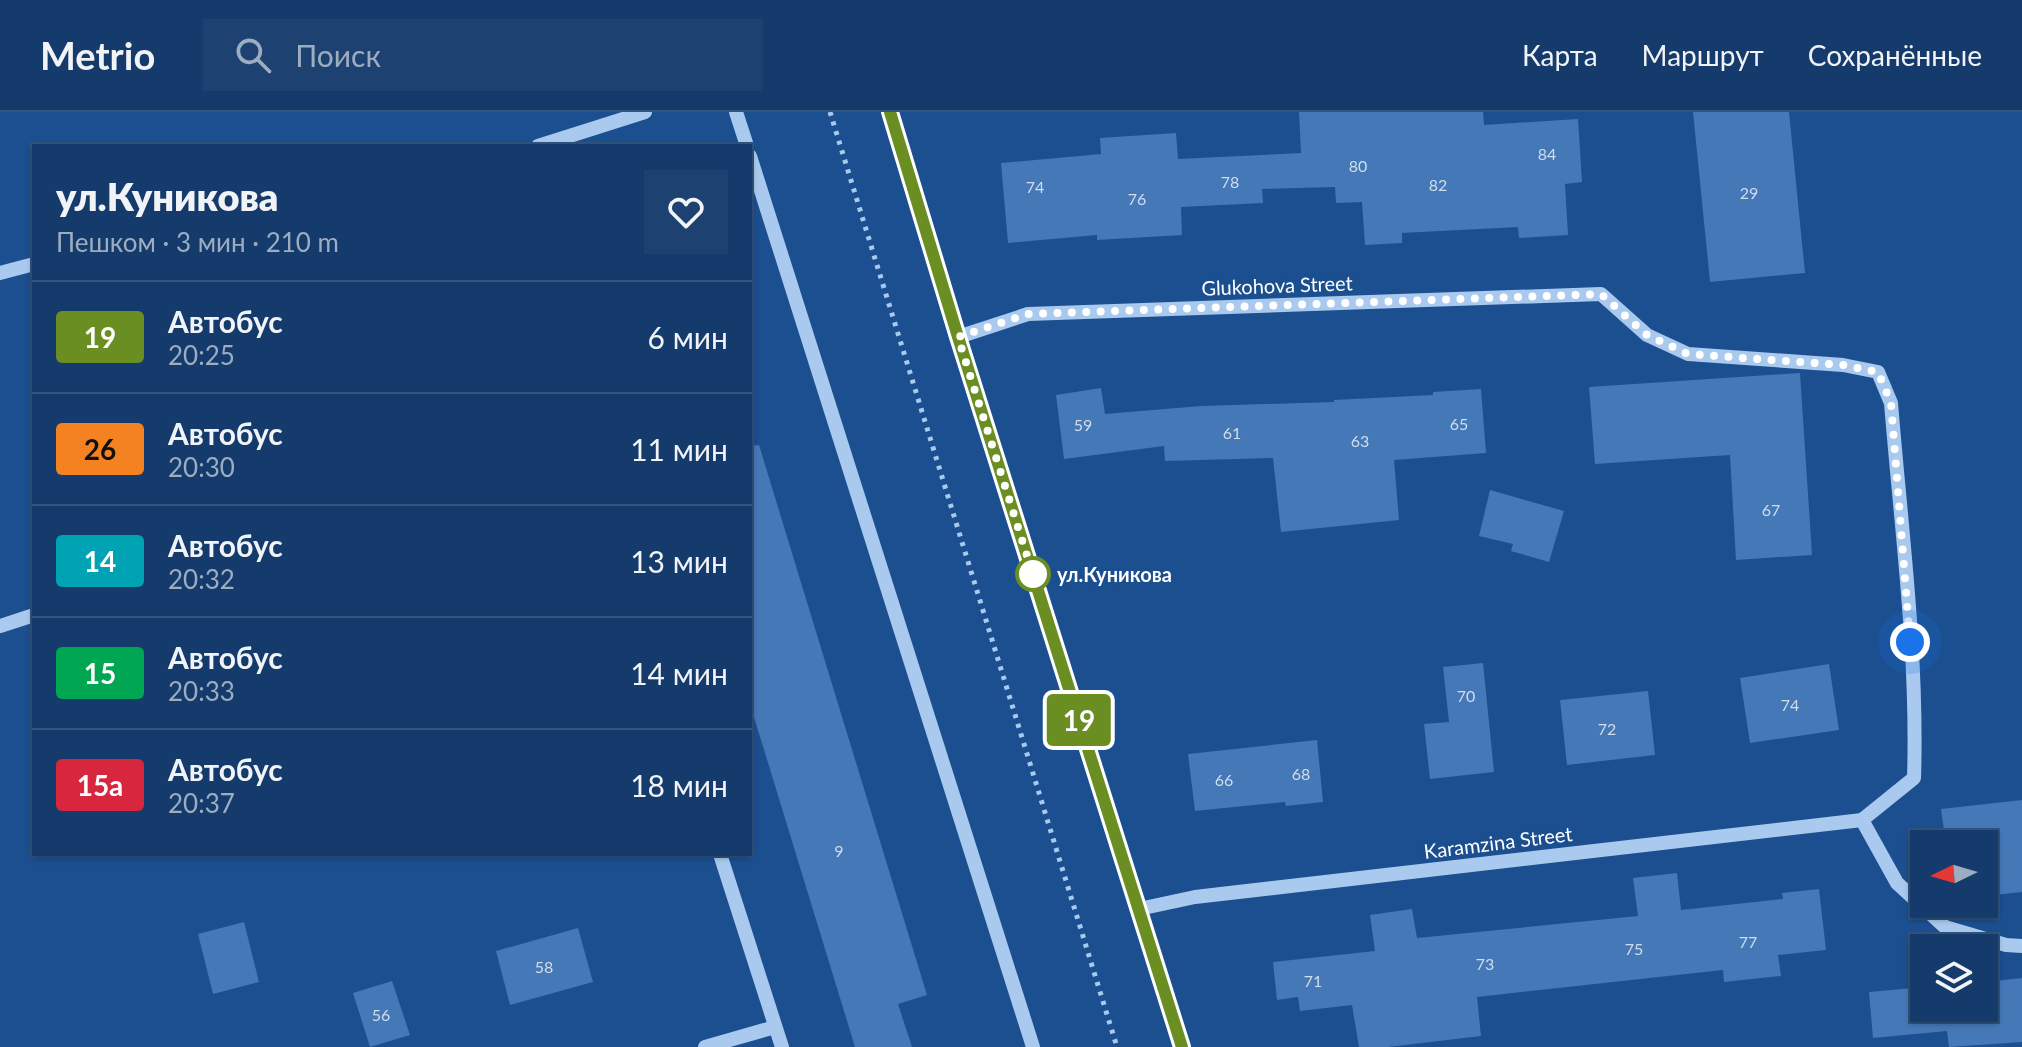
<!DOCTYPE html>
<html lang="ru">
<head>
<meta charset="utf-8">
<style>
	:root { --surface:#143b6b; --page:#1d4271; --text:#f1f3f6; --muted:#9dadc1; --line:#33557e }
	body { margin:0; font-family:Lato,sans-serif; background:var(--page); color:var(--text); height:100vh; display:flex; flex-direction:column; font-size:30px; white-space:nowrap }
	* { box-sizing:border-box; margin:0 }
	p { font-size:26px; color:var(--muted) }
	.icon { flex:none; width:44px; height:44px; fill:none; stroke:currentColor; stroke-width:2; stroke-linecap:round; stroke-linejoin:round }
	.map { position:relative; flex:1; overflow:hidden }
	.details { position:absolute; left:32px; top:32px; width:720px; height:712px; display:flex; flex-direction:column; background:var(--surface); border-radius:0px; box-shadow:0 2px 6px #0004,0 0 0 2px var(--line) }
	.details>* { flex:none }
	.badge { padding:0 16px; border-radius:6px; font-size:28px; line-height:52px }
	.needle { width:52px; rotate:265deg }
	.fabs { position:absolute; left:1910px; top:718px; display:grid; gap:16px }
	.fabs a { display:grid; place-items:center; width:88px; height:88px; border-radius:0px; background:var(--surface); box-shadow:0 2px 6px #0004,0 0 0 2px var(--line); font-size:40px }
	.you { position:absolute; width:40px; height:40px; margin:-20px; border:6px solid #fff; border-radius:50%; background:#1a73e8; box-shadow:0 0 0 12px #1a73e833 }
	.map>.badge { position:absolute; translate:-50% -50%; box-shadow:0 0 0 4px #fff }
	.round { display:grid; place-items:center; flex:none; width:84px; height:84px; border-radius:0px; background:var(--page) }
	.overview { display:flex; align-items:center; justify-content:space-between; height:136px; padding:0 24px }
	h1 { font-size:38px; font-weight:800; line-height:60px }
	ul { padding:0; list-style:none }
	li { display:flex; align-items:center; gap:24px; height:112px; padding:0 24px; border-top:2px solid var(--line) }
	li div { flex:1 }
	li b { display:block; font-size:30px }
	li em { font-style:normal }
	li .badge { min-width:88px; font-weight:700; text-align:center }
	header { display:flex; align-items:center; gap:48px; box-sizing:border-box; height:112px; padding:0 40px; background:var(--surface); border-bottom:2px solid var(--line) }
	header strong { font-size:38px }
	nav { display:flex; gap:44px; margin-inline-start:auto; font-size:28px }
	.search { width:560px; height:72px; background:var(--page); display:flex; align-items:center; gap:20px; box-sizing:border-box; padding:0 28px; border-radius:0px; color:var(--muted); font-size:30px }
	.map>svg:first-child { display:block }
	.building { fill:#4478b7 }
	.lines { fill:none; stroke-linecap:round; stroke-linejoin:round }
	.path { stroke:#a9c9ee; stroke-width:5; stroke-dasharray:4 6; stroke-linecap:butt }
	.minor { stroke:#a9c9ee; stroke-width:14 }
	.line-casing { stroke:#fff; stroke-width:18 }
	.line { stroke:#6b8e23; stroke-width:12 }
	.walk { stroke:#fff; stroke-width:8; stroke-dasharray:0 14.4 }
	.stop-dot { fill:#fff; stroke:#6b8e23; stroke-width:4 }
	.labels { text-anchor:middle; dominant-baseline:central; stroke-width:6; stroke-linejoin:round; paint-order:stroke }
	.number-label { font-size:16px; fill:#d0dded }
	.street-label { font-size:20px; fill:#fff; stroke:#1b4f8f }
	.stop-label { font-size:20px; font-weight:bold; fill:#fff; stroke:#1b4f8f; text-anchor:start }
</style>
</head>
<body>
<header>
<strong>Metrio</strong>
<div class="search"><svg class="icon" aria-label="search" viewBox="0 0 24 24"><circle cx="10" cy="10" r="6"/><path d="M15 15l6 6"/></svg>Поиск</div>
<nav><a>Карта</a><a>Маршрут</a><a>Сохранённые</a></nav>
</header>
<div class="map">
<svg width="2022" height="935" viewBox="0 0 2022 935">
	<rect width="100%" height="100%" fill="#1b4f8f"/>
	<g class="building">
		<path d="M1299 0H1483L1484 13 1578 7 1582 70 1565 72 1568 123 1519 126 1518 115 1402 121V131L1365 133 1362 90 1336 91 1335 75 1262 77 1263 91 1181 95 1182 123 1097 128V123L1008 131 1001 51 1101 42 1100 26 1176 21 1178 47 1301 41Z"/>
		<path d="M1693 0H1789L1805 161 1710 170Z"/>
		<path d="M1800 261 1812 443 1736 448 1730 343 1595 352 1589 275Z"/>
		<path d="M1101 276 1105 302 1201 294 1334 290V288L1433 283V280L1481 277 1486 341 1394 348 1399 408 1281 420 1273 346 1165 349 1164 334 1064 347 1056 283Z"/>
		<path d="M759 333 927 883 898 892 912 935H855L750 592V334Z"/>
		<path d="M1490 378 1564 399 1549 450 1511 439 1513 432 1479 424Z"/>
		<path d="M1483 551 1494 660 1430 667 1424 612 1449 610 1443 555Z"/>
		<path d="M1829 552 1839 618 1750 631 1740 566Z"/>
		<path d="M1648 579 1655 643 1567 653 1560 588Z"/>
		<path d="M1317 628 1323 690 1286 694 1285 690 1195 699 1188 642Z"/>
		<path d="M2022 688V780L1984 784V732H1946L1941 697Z"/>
		<path d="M1677 761 1681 798 1783 787 1782 781 1819 777 1826 838 1778 843 1781 864 1724 870 1723 858 1477 885 1481 924 1388 935H1359L1352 893 1300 899 1298 885 1277 888 1273 850 1375 839 1370 803 1412 797 1417 826 1638 804 1633 766Z"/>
		<path d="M244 810 259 870 213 882 198 822Z"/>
		<path d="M578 816 593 870 510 893 496 839Z"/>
		<path d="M2022 866V930L1949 935 1947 919 1873 926 1869 880 1924 875V896H1984V870Z"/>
		<path d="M392 869 410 923 370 935 353 881Z"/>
	</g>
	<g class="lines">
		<path class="path" d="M830 0 1117 935"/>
		<g class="minor">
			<path d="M736 0 747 34"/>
			<path d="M890 0 958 225 1182 935"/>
			<path d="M538 34 645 0"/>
			<path d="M750 44 1033 935"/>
			<path d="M0 161 34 152"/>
			<path d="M958 225 1028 202 1601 182 1647 223 1688 242 1843 253 1878 260 1891 291C1901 415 1918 541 1914 666L1862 708"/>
			<path d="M0 514 34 503"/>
			<path d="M1862 708 1897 771 1945 815 2006 833 2022 834"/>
			<path d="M720 742 782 935"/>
			<path d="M1139 797 1195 785 1862 708"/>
			<path d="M705 935 775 915"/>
		</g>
	</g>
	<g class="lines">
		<defs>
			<path id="line" d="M890 0 958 225 1182 935"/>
		</defs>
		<use href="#line" class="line-casing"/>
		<use href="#line" class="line"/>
		<path class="walk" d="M1033 462 1034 466 958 225 1028 202 1601 182 1647 223 1688 242 1843 253 1878 260 1891 291 1910 530"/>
	</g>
	<circle class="stop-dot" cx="1033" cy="462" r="16"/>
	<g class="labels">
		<g class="number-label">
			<text x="1547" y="41">84</text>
			<text x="1358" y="53">80</text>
			<text x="1230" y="69">78</text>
			<text x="1438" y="72">82</text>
			<text x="1035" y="74">74</text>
			<text x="1749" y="80">29</text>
			<text x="1137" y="86">76</text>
			<text x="1459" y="311">65</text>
			<text x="1083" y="312">59</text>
			<text x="1232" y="320">61</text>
			<text x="1360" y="328">63</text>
			<text x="1771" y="397">67</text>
			<text x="1466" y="583">70</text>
			<text x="1790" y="592">74</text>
			<text x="1607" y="616">72</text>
			<text x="1301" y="661">68</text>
			<text x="1224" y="667">66</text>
			<text x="839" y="738">9</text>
			<text x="1748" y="829">77</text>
			<text x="1634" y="836">75</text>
			<text x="1485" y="851">73</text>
			<text x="544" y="854">58</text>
			<text x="1313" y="868">71</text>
			<text x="381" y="902">56</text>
		</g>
		<g class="street-label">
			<text transform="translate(1277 173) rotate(-2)">Glukohova Street</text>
			<text transform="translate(1498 730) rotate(-7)">Karamzina Street</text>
		</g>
		<g class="stop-label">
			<text x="1057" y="462">ул.Куникова</text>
		</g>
	</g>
</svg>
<div class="fabs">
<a><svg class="needle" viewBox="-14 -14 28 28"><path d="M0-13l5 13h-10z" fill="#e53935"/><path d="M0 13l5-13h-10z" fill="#9dadc1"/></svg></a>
<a><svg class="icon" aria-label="layers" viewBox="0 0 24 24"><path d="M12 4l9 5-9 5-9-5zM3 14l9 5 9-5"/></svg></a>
</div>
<div class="you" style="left:1910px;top:530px"></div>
<b class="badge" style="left:1079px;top:608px;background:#6b8e23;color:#fff">19</b>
<section class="details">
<div class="overview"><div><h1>ул.Куникова</h1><p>Пешком · 3 мин · 210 m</p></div><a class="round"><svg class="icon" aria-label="heart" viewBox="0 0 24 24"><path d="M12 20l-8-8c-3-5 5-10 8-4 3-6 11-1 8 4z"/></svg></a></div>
<ul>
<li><span class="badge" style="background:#6b8e23;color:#fff">19</span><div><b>Автобус</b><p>20:25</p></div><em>6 мин</em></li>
<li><span class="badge" style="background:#f58220;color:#111">26</span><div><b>Автобус</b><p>20:30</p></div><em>11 мин</em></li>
<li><span class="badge" style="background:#00a3b4;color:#fff">14</span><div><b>Автобус</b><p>20:32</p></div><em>13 мин</em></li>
<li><span class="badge" style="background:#00a651;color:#fff">15</span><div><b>Автобус</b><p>20:33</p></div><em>14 мин</em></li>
<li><span class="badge" style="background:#d7263d;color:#fff">15а</span><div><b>Автобус</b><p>20:37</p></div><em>18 мин</em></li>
</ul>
</section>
</div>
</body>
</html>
